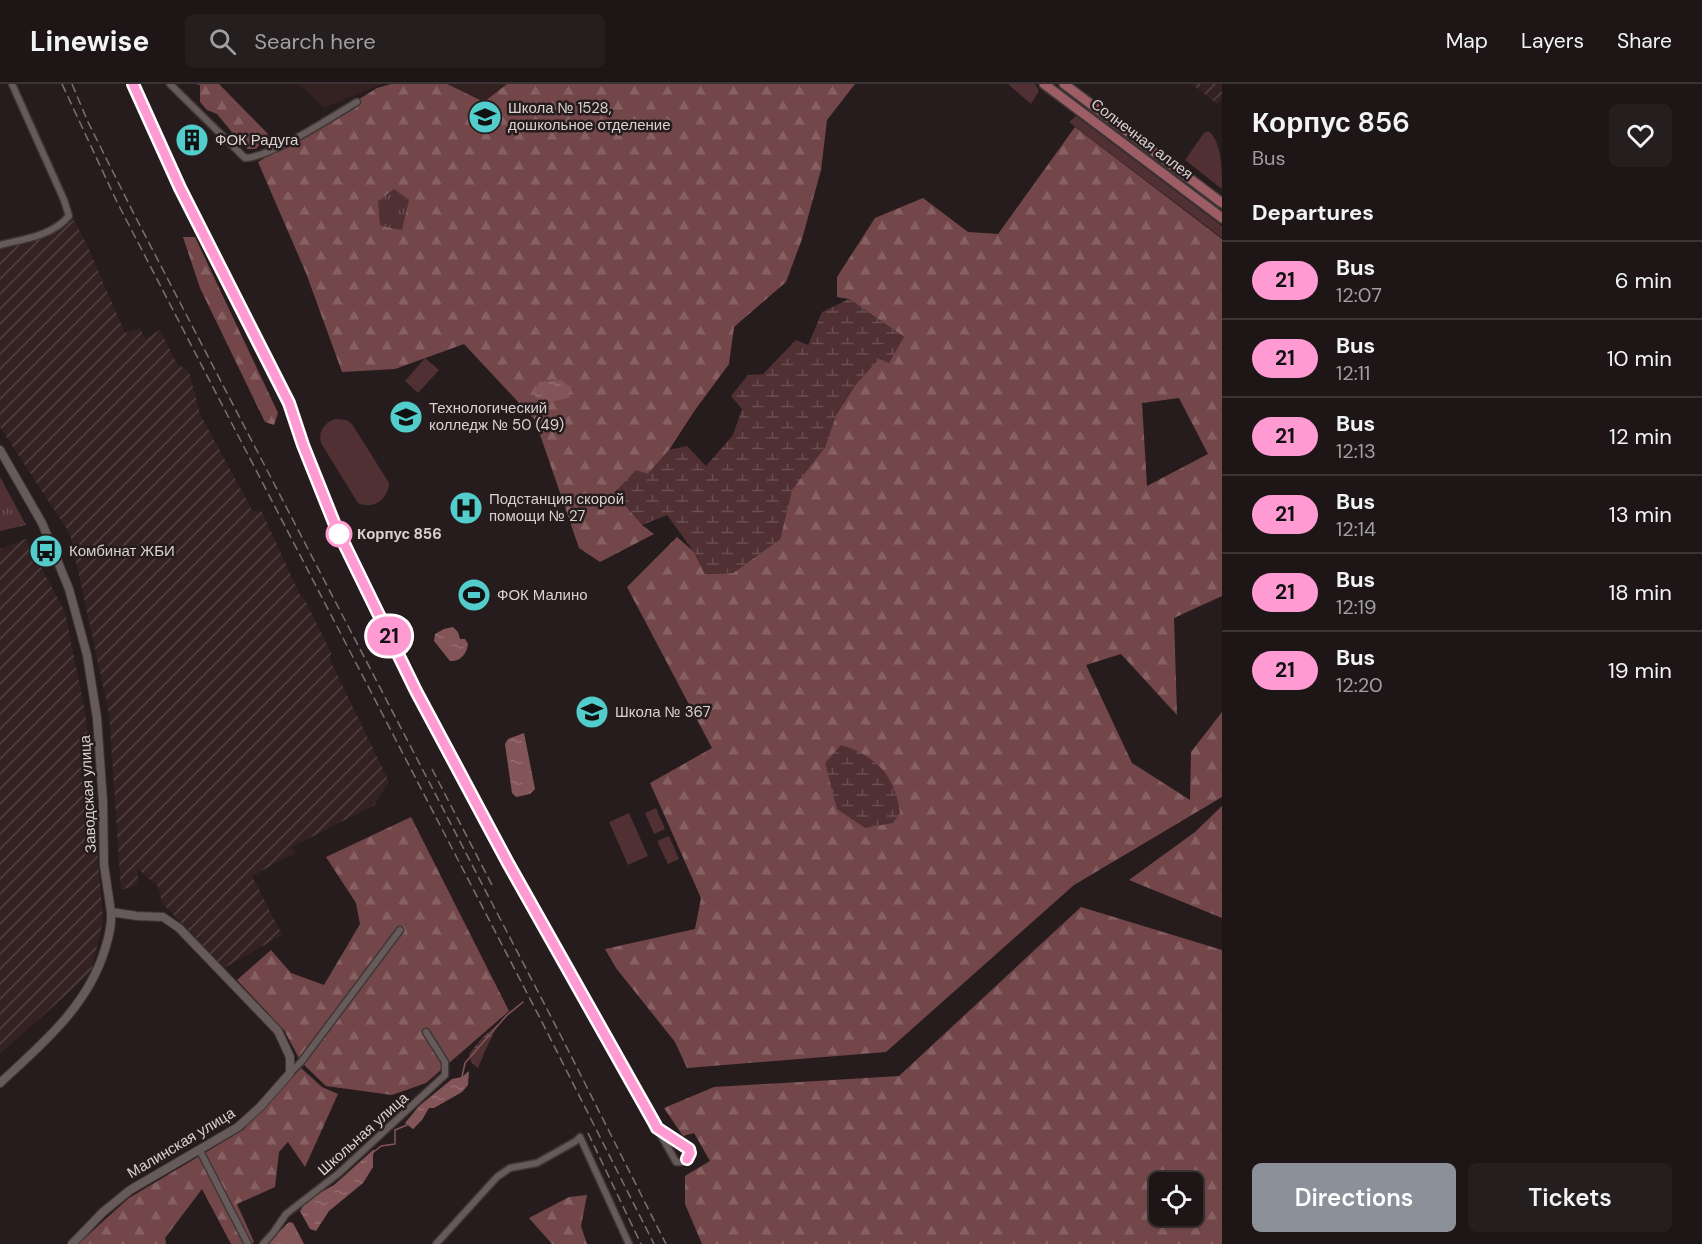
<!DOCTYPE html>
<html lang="en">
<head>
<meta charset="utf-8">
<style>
	:root { --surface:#1d1516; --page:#251e1f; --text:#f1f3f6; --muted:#a09fa1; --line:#3b3435; --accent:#8c9099 }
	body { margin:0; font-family:"DM Sans",sans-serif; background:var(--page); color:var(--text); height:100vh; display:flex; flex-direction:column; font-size:22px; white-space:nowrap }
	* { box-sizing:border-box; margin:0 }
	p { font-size:20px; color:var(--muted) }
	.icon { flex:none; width:33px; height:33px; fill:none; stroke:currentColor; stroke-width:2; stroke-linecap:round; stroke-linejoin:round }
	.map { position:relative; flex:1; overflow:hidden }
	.sheet { display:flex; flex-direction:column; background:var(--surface); width:480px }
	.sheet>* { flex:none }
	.badge { padding:0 12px; border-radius:20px; font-size:21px; line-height:39px }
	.fabs { position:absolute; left:1149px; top:1088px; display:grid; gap:12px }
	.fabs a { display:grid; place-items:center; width:54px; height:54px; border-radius:9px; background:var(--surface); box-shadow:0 2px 4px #0004,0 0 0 2px var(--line); font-size:30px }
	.map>.badge { position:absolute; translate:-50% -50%; box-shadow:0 0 0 3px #fff }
	h2 { padding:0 30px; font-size:22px; line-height:54px }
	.round { display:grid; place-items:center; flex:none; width:63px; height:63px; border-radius:9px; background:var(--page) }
	.headline { display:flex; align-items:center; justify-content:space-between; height:102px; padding:0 30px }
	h1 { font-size:28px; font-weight:600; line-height:45px }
	.button { display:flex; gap:12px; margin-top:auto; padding:12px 30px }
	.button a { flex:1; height:69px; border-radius:9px; background:var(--accent); color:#fff; font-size:24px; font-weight:600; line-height:69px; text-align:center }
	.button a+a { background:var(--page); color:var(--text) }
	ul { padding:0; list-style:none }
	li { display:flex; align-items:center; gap:18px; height:78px; padding:0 30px; border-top:2px solid var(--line) }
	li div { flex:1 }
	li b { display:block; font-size:22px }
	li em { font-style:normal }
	li .badge { min-width:66px; font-weight:700; text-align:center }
	header { display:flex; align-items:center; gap:36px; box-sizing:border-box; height:84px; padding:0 30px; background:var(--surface); border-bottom:2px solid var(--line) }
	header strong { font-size:28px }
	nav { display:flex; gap:33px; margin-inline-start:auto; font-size:21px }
	.search { width:420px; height:54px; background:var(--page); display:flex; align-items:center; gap:15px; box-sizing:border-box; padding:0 21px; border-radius:9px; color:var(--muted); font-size:22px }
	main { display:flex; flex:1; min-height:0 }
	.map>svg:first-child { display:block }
	.built { fill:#342223 }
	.industrial { fill:url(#industrial-furrows) }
	.grass { fill:#503033 }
	.forest { fill:url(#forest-firs); fill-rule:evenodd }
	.wetland { fill:url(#wetland-marsh) }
	.park { fill:url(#park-tufts) }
	.water { fill:url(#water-ripples) }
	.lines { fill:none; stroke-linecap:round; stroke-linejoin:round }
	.stream { stroke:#835559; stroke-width:1.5 }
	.minor-casing { stroke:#403737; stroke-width:9 }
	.tertiary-casing { stroke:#403737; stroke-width:10 }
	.primary-casing { stroke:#403737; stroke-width:12 }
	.minor { stroke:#675a5a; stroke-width:6 }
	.tertiary { stroke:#675a5a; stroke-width:8 }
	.primary { stroke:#9c5e64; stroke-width:9 }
	.rail { stroke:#7b7172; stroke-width:1.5; stroke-dasharray:9 4.5; stroke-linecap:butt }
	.line-casing { stroke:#fff; stroke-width:14 }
	.line { stroke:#ff9ad2; stroke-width:9 }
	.stop-dot { fill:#fff; stroke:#ff9ad2; stroke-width:3 }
	.labels { text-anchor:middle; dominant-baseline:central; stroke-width:5; stroke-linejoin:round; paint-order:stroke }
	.poi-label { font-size:15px; fill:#d9d1d1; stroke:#271c1d; text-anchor:start }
	.street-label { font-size:15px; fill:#d9d1d1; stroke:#271c1d }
	.stop-label { font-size:15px; font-weight:bold; fill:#d9d1d1; stroke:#271c1d; text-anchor:start }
</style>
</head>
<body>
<header>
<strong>Linewise</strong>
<div class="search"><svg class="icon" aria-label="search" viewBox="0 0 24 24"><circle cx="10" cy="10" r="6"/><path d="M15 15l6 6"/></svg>Search here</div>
<nav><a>Map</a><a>Layers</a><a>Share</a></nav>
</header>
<main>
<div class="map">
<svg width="1222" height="1160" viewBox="0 0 1222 1160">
	<defs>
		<pattern id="industrial-furrows" width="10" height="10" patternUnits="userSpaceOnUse" patternTransform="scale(1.5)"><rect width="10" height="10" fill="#342223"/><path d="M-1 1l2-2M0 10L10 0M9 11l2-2" fill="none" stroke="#514142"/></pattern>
		<pattern id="forest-firs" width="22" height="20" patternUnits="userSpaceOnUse" patternTransform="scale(1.5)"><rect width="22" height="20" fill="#73474a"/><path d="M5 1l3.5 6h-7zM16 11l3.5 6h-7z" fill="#866063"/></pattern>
		<pattern id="wetland-marsh" width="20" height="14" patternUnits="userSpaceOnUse" patternTransform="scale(1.5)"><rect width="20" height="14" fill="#503033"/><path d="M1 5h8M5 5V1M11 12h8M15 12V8" fill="none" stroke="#694d50"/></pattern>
		<pattern id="park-tufts" width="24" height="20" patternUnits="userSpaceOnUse" patternTransform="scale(1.5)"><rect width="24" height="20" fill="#503033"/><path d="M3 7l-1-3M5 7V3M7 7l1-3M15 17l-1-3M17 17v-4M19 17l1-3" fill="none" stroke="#694d50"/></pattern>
		<pattern id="water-ripples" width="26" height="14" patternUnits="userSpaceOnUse" patternTransform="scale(1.5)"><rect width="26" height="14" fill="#835559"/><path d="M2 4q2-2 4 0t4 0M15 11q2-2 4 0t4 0" fill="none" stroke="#946c70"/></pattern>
	</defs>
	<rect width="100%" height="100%" fill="#271c1d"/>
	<g class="built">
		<path d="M299 0H382L324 24Z"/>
		<path d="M420 0H528L494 45Z"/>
	</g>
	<g class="industrial">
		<path d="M1192 0H1222V15L1217 20Z"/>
		<path d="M74 136 87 161 125 249 140 244 145 255 160 246 177 280 189 288 200 330 252 426 262 428 300 511 303 512 331 569V578L389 698 374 721 292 763 295 769 252 792 282 851 224 884 165 822H163L158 803 138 785 137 801 121 806 109 629 70 450 0 343V165L16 162 59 145Z"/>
		<path d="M26 455 65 528 86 633 103 837 91 888 0 970V465Z"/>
	</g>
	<g class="grass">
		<path d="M1008 0H1035L1039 7 1031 20Z"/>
		<path d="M1076 32 1222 142V154L1069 38Z"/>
		<path d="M1208 47C1222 57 1222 86 1222 105L1185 76 1204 49Z"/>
		<path d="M425 274 439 286 418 309 405 297Z"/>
		<path d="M335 335 347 336 352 340 389 399C388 416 373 426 358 419L321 359C318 347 324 339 335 335Z"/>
		<path d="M656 724 665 745 654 750 645 729Z"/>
		<path d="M629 729 648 772 628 781 609 738Z"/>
		<path d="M669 752 679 775 668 780 657 757Z"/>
	</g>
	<g class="forest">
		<path d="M196 0H219L267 49 270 56 261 59 256 65H247V58H240L217 30 207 26 200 18V1Z"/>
		<path d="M391 0H447L484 18 507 0H855L827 36 821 86 802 155 786 198 734 243 729 280 695 326 669 366 648 390 642 441 654 450 600 478 579 464 535 336 464 260 395 285 342 288 306 189 258 78 377 4Z"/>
		<path d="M1075 43 1222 155V512L1174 534 1177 631 1121 570 1086 581 1132 679 1190 716 1191 668 1222 628V713L1074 801 886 968 687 984 675 958 616 884 605 865 695 845 701 814 650 699 712 664 627 503 677 453 694 468 705 490 733 489 780 455 792 405 825 363 836 331 856 300 879 274 904 253 849 215 837 213V193L875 134 923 114 968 148 998 150ZM1179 314 1208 370 1147 402 1142 319Z"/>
		<path d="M183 153H195L278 329 274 341 265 338 200 204Z"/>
		<path d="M1222 722V834L1129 796 1195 748Z"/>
		<path d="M411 733 509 927 426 999 392 1011 326 1002 301 978 284 946 237 896 271 866 291 889 324 901 360 840 356 819 326 773Z"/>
		<path d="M1081 823 1222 866V1160H702L685 1120V1092L710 1077 694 1049 683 1052 664 1024 714 1003 899 992ZM1160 1098H1192V1131H1160Z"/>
		<path d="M301 984 322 1003 338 1010 305 1083 288 1058 279 1068 275 1103 237 1120 254 1158 251 1160H231L202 1105 165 1154 166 1160H78L129 1114 243 1046Z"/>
		<path d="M587 1111 581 1142 587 1160H552L529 1134 569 1113Z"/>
	</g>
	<g class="wetland">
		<path d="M849 215 904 253 889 279 879 275 856 300 836 331 825 363 792 406 780 455 733 489 705 490 694 468 667 431 642 441 614 409 636 386 648 390 669 366 687 362 706 382 733 351 742 325 731 312 748 291 763 290 796 256 808 261 822 228Z"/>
		<path d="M841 661C876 672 895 691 900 729L893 739 865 744 837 725 825 679Z"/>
		<path d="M498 940 484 969 478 984 471 978 469 970 482 954Z"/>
	</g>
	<g class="park">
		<path d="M394 105 409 116 402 146 380 142 378 117Z"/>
		<path d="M0 393 26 441 0 447Z"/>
	</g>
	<g class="water">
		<path d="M561 296 571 303 569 314 544 319 535 313 534 306 539 298Z"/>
		<path d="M453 543 458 548 460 555H465L468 560C467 570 460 578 450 577L434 557 435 550 444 545Z"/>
		<path d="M524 649 535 705 530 710 516 713 512 709 505 660 508 655Z"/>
		<path d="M469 987 468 1001 462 1008 434 1024H429L422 1036 413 1045 405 1039 419 1022 452 995 462 993Z"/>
		<path d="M373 1066H375L373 1071V1083L363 1099 329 1127 316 1147 310 1145 300 1127 307 1116 334 1101Z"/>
		<path d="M289 1138 293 1139 304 1160H267Z"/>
	</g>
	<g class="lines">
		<g class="stream">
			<path d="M462 993 465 979 507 931 523 918"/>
			<path d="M375 1067 381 1062 395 1060V1046L407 1041"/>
		</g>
		<defs>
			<g id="minor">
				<path d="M133 0 180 104 285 312 335 442 416 607 508 779 676 1078C684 1079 691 1075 689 1065L657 1044"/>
				<path d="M170 0 245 74C272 73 331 33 357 18"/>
				<path d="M0 161C24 155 52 152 69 132L64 116 12 0"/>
				<path d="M290 989 301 978 400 846"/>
				<path d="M200 1067 248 1160"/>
				<path d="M263 1160 273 1149 286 1130 339 1089 445 991V978L426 948"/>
				<path d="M436 1160 497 1093 510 1084 537 1079 576 1057 580 1053 629 1160"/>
			</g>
			<g id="tertiary">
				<path d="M0 366 42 439 69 505 87 571 97 634 103 718 104 781 111 828 137 832 163 833 179 844 278 947 290 973V989L260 1023 238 1043 130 1106 103 1128 72 1160"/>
				<path d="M0 999C42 960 88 922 105 865 109 852 112 841 111 828"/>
			</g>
			<g id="primary">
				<path d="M1044 0 1222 134"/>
				<path d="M1064 0 1222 119"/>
			</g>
		</defs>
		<use href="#minor" class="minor-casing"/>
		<use href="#tertiary" class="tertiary-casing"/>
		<use href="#primary" class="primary-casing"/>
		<use href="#minor" class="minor"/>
		<use href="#tertiary" class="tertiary"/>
		<use href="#primary" class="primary"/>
		<g class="rail">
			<path d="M62 0 117 118 541 936 654 1160"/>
			<path d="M72 0 88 38 134 130 561 952 666 1160"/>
			<path d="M432 685 493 803"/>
			<path d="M588 1049 641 1160"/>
		</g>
	</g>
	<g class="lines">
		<defs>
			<path id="line" d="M133 0 180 104 289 319 303 361 335 441 416 607 508 779 655 1040 657 1044 689 1065 690 1069 687 1075"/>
		</defs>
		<use href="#line" class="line-casing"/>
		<use href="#line" class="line"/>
	</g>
	<defs>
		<symbol id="school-disc" viewBox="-11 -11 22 22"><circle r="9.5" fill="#52cdcc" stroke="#271c1d"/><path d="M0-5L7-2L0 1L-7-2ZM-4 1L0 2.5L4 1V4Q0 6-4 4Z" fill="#111"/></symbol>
		<symbol id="building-disc" viewBox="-11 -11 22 22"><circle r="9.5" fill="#52cdcc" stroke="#271c1d"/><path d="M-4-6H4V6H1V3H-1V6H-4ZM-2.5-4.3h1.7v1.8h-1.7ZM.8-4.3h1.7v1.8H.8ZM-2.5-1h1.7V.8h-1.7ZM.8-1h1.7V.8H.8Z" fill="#111"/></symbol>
		<symbol id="university-disc" viewBox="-11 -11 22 22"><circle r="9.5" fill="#52cdcc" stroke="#271c1d"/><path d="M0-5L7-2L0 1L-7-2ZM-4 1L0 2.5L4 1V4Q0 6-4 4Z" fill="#111"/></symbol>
		<symbol id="hospital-disc" viewBox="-11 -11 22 22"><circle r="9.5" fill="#52cdcc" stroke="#271c1d"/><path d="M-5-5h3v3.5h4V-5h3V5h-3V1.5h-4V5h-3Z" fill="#111"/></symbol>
		<symbol id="bus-disc" viewBox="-11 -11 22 22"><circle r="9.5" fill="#52cdcc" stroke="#271c1d"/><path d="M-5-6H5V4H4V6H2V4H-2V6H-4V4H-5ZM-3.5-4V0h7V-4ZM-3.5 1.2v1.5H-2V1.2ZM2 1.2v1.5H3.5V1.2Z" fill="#111"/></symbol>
		<symbol id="stadium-disc" viewBox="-11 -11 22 22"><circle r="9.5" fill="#52cdcc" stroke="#271c1d"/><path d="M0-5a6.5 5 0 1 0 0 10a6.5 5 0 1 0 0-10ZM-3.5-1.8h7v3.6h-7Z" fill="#111"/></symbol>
	</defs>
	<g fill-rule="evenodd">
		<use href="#school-disc" x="466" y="14" width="38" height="38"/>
		<use href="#building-disc" x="173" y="37" width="38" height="38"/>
		<use href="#university-disc" x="387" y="314" width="38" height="38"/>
		<use href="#hospital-disc" x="447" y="405" width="38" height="38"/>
		<use href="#bus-disc" x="27" y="448" width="38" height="38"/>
		<use href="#stadium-disc" x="455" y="492" width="38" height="38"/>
		<use href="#school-disc" x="573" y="609" width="38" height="38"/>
	</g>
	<circle class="stop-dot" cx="339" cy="450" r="12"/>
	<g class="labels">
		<g class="poi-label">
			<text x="508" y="24">Школа № 1528,<tspan x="508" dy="17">дошкольное отделение</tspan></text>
			<text x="215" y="56">ФОК Радуга</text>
			<text x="429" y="324">Технологический<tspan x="429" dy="17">колледж № 50 (49)</tspan></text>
			<text x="489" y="415">Подстанция скорой<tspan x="489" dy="17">помощи № 27</tspan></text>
			<text x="69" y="467">Комбинат ЖБИ</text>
			<text x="497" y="511">ФОК Малино</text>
			<text x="615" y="628">Школа № 367</text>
		</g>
		<g class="street-label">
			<text transform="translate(1142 55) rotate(37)">Солнечная аллея</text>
			<text transform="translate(88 710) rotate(-93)">Заводская улица</text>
			<text transform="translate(363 1050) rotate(-42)">Школьная улица</text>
			<text transform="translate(181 1059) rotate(-31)">Малинская улица</text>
		</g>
		<g class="stop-label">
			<text x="357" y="450">Корпус 856</text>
		</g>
	</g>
</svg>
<div class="fabs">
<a><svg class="icon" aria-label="locate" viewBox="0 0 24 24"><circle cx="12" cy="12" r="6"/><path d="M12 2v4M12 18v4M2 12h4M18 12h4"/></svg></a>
</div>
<b class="badge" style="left:389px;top:552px;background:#ff9ad2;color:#111">21</b>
</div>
<section class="sheet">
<div class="headline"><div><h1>Корпус 856</h1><p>Bus</p></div><a class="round"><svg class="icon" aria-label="heart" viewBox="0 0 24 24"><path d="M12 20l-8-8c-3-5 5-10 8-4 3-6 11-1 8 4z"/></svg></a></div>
<h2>Departures</h2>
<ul>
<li><span class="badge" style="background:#ff9ad2;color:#111">21</span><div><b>Bus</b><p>12:07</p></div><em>6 min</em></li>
<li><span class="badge" style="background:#ff9ad2;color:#111">21</span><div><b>Bus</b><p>12:11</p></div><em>10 min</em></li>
<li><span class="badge" style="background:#ff9ad2;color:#111">21</span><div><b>Bus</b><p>12:13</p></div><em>12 min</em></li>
<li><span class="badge" style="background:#ff9ad2;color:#111">21</span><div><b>Bus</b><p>12:14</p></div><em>13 min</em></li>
<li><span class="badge" style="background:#ff9ad2;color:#111">21</span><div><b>Bus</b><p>12:19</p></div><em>18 min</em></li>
<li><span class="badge" style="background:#ff9ad2;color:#111">21</span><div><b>Bus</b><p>12:20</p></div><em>19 min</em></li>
</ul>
<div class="button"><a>Directions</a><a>Tickets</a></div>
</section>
</main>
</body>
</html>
